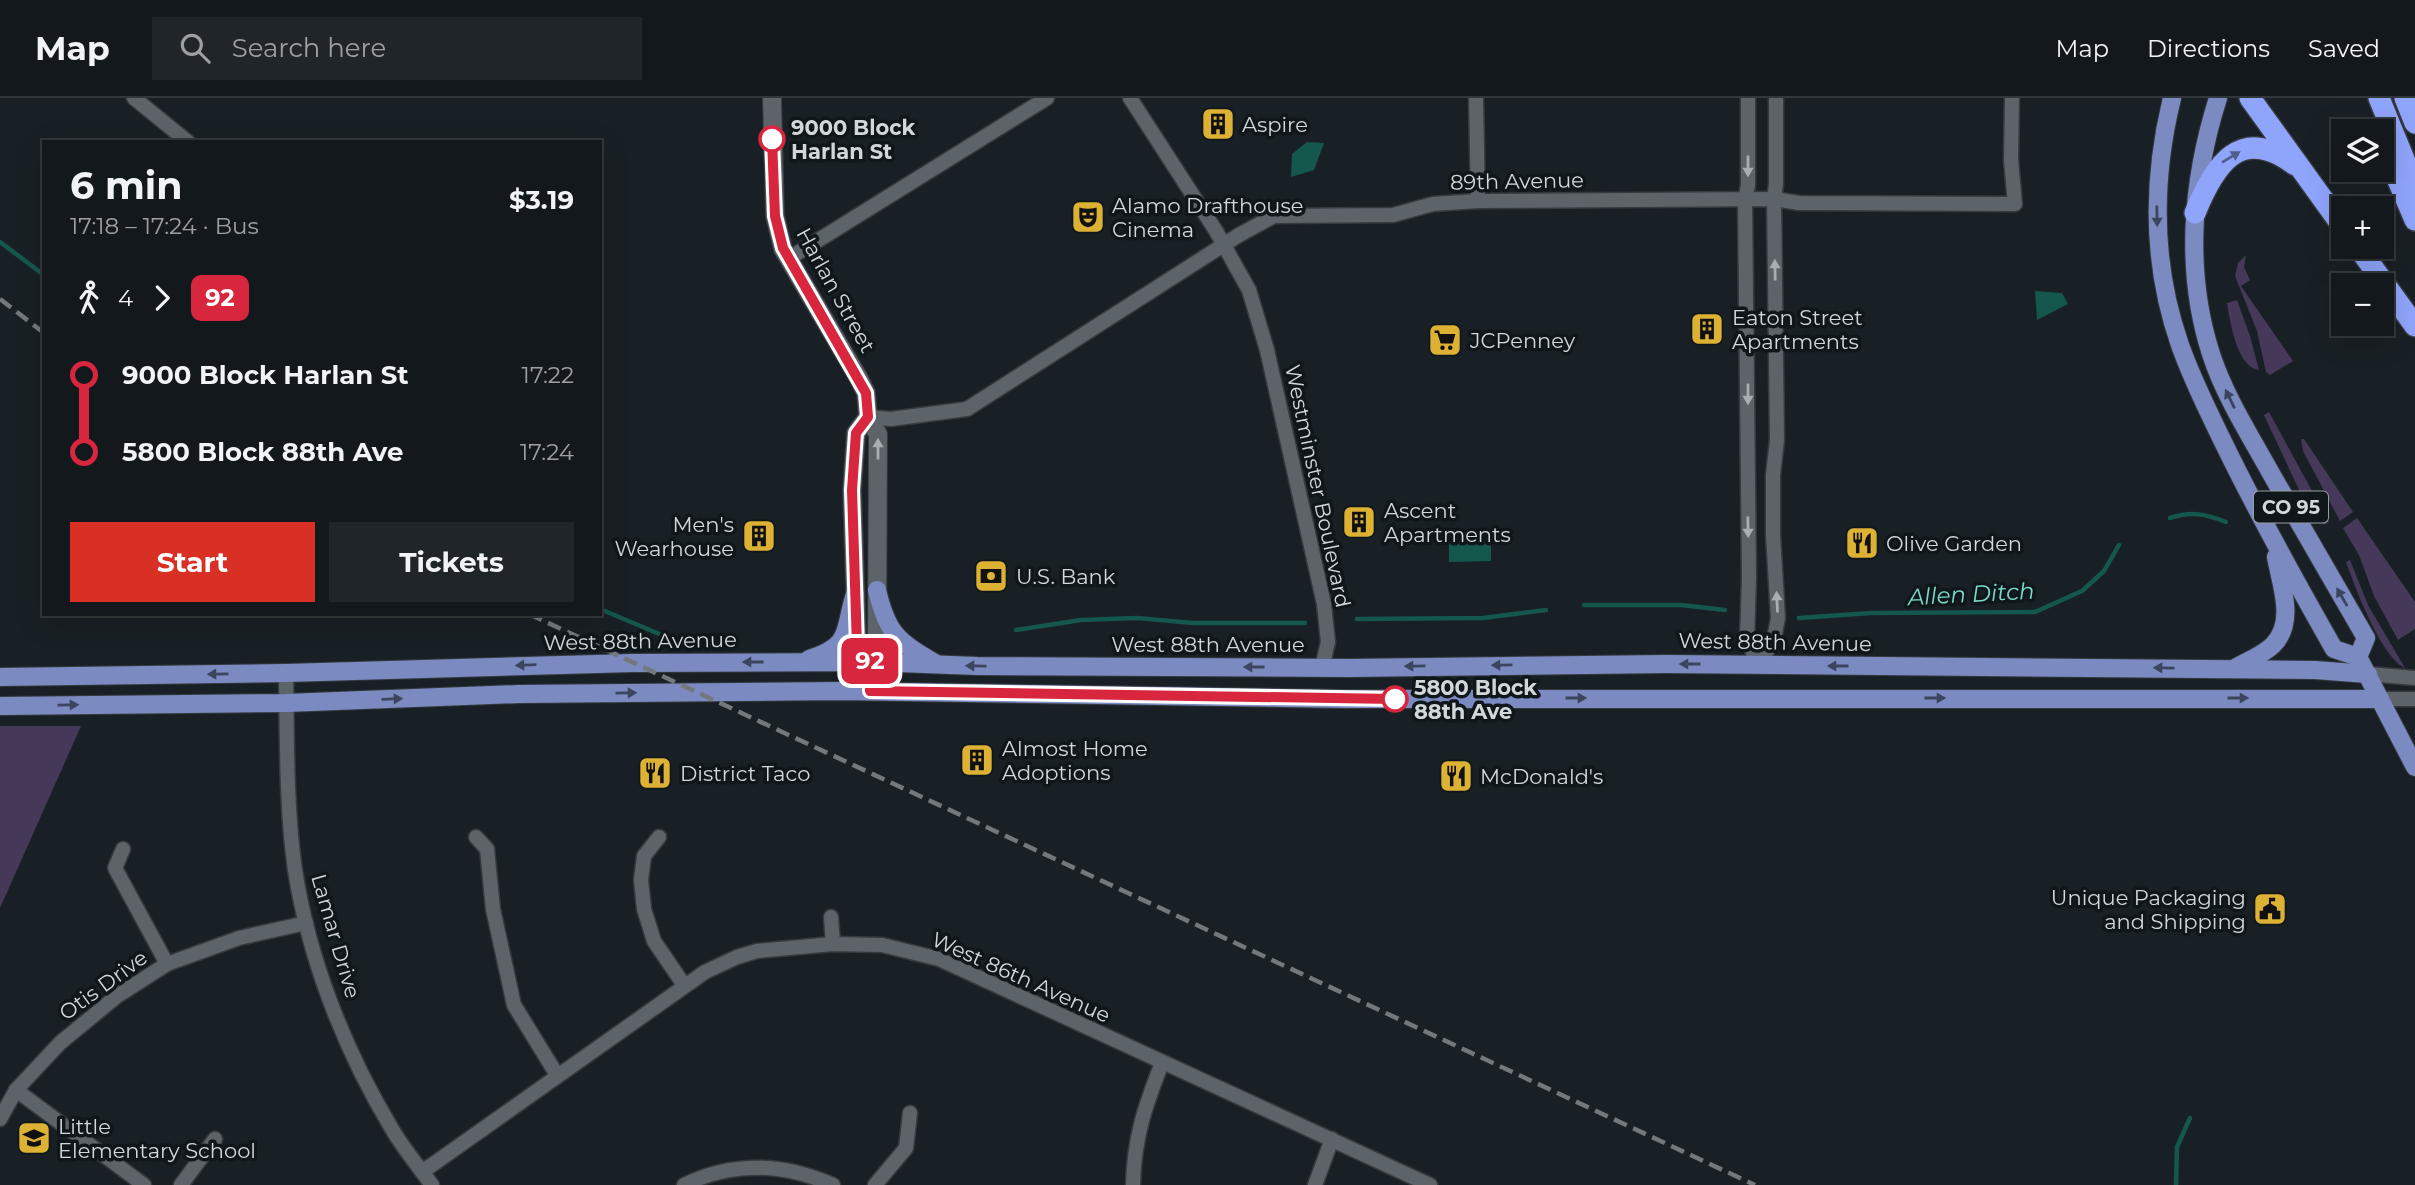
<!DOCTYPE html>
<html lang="en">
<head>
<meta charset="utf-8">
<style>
	:root { --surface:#13181c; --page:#202529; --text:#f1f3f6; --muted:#9da0a3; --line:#32373b; --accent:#d93025 }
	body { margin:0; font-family:Montserrat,sans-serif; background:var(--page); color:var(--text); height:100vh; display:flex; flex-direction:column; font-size:26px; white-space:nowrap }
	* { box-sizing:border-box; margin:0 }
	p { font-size:23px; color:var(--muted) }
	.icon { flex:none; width:38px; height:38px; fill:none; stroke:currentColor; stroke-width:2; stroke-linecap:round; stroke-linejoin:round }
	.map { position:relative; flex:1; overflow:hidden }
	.drawer { position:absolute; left:42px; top:42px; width:560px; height:476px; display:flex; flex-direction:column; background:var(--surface); border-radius:0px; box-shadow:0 7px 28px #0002,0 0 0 2px var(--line) }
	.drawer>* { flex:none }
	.badge { padding:0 14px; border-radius:10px; font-size:24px; line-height:46px }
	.buttons { position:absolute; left:2331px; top:21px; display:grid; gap:14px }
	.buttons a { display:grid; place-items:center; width:63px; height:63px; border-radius:0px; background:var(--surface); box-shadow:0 7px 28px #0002,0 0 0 2px var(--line); font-size:35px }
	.map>.badge { position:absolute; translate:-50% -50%; box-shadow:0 0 0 4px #fff }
	.legs { display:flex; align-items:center; gap:10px; height:77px; padding:0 28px; font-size:23px }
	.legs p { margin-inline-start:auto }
	.overview { display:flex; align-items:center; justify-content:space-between; height:119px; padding:0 28px }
	h1 { font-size:38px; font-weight:700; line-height:52px }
	.cta { display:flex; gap:14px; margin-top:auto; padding:14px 28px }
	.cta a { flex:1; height:80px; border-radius:0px; background:var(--accent); color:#fff; font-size:28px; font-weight:700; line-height:80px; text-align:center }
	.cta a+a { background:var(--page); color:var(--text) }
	ul { padding:0 28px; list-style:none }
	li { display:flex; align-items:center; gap:24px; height:77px; font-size:26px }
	li i { display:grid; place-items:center; width:10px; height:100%; margin:0 9px; background:currentColor }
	li i::after { content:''; width:18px; height:18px; margin:-9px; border:5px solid; border-radius:50%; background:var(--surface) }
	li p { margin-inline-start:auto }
	li:first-child i { background:linear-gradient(#0000 50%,currentColor 0) }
	li:last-child i { background:linear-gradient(currentColor 50%,#0000 0) }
	header { display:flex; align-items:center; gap:42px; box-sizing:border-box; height:98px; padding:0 35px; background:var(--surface); border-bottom:2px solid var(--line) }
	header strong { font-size:33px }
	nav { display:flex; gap:38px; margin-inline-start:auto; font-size:24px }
	.search { width:490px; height:63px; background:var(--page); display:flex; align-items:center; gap:18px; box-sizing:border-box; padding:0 24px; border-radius:0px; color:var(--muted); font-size:26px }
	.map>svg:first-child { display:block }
	.green { fill:#463858 }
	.water { fill:#14574d }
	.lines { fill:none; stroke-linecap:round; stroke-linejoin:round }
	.stream { stroke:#14574d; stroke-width:4.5 }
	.minor-casing { stroke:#363a3f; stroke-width:17 }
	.tertiary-casing { stroke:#363a3f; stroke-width:20 }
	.primary-casing { stroke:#363a3f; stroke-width:20 }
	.motorway-casing { stroke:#363a3f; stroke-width:24 }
	.minor { stroke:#5c6369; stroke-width:14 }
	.tertiary { stroke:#5c6369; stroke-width:18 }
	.primary { stroke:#7b8ac1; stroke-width:18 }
	.motorway { stroke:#8fa4fb; stroke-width:21 }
	.rail { stroke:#72787c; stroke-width:4.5; stroke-dasharray:14 7; stroke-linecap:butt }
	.oneway { fill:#505e8b }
	.oneway2 { fill:#a9aeb2 }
	.oneway3 { fill:#3b455d }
	.line-1-casing { stroke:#fff; stroke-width:16 }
	.line-1 { stroke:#d7263d; stroke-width:10 }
	.stop-1-dot { fill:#fff; stroke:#d7263d; stroke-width:3.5 }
	.labels { text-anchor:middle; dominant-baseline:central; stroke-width:7; stroke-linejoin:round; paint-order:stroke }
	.shield { fill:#10171b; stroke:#989da1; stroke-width:2 }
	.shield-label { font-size:19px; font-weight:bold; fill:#d2d7da }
	.poi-label { font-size:21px; fill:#d2d7da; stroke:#10171b; text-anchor:start }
	.stop-label { font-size:21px; font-weight:bold; fill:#d2d7da; stroke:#10171b; text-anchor:start }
	.street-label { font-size:21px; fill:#d2d7da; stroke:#10171b }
	.water-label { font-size:23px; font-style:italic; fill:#79dac9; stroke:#10171b }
</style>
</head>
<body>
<header>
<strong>Map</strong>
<div class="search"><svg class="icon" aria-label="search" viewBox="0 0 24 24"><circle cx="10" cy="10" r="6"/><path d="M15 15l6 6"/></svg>Search here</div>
<nav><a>Map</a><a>Directions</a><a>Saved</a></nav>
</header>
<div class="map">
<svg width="2415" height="1087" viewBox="0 0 2415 1087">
	<rect width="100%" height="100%" fill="#192025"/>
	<g class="green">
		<path d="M2246 157 2244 169 2250 182 2241 188 2293 263 2270 277 2266 274 2257 233 2235 178 2238 165Z"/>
		<path d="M2237 202 2250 238 2259 272C2237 270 2230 223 2227 205Z"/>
		<path d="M2269 314 2329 424 2324 427 2307 409 2264 317Z"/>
		<path d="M2301 341H2304L2353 414 2340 423 2303 353Z"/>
		<path d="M2357 420 2415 504V531L2398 542 2374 498 2359 457 2343 430Z"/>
		<path d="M2350 462 2368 507 2405 570C2381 559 2355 489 2346 464Z"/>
		<path d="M0 628H81L0 810Z"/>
	</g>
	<g class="water">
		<path d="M1307 44 1324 45 1314 72 1291 79 1292 56Z"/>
		<path d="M2035 193 2062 195 2068 206 2037 222Z"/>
		<path d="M1491 443V463L1449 464V444Z"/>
	</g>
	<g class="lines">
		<g class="stream">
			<path d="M0 144 44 177"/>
			<path d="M2170 420C2191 413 2206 416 2226 424"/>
			<path d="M1584 507H1681L1725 512"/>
			<path d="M600 511 676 543"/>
			<path d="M1799 520 1871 515 2035 514 2082 493 2104 473 2119 447"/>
			<path d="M1357 521 1483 520 1546 512"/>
			<path d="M1016 532 1081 522 1137 520 1193 525H1305"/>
			<path d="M2176 1087 2177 1049 2190 1020"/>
		</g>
		<defs>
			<g id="minor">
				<path d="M134 0 188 44"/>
				<path d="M1130 0 1216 133 1249 192 1267 252 1324 506 1328 544 1322 570"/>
				<path d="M1476 0 1478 103"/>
				<path d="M1748 0V87L1745 102 1749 480 1747 542 1759 567"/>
				<path d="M788 161 1047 0"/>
				<path d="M868 319 891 321 967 311 1239 137 1274 118 1393 117 1433 106 1478 103 1774 101 1799 105 2015 106 2011 62 2012 0"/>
				<path d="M1759 567 1774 541 1778 520 1773 436V377L1777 342 1774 101 1776 86V0"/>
				<path d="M286 575C287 637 286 711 295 772 309 862 345 953 392 1031 403 1050 418 1068 432 1087"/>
				<path d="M2368 576 2415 580"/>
				<path d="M2380 601H2415"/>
				<path d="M476 739 487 751 493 811 514 907 557 977"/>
				<path d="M659 739 644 758 641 782 644 811 654 843 684 887"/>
				<path d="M123 751 115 770 167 866"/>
				<path d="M831 819 833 846"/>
				<path d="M16 992 144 1087"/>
				<path d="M0 1021 16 992 60 945 117 898 167 866 239 840 306 825"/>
				<path d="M422 1074 705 874 737 859 757 853 833 846 882 847 939 861 1430 1087"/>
				<path d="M181 1087 215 1041"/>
				<path d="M684 1087C733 1063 783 1065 833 1087"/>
				<path d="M875 1087 906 1050 910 1015"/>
				<path d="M1133 1087C1134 1040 1145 1008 1162 965"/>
				<path d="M1315 1087 1332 1041"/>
			</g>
			<g id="tertiary">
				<path d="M772 0 775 118 783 151 858 279 866 295 868 319 878 336 877 548 871 564 870 593"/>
				<path d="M868 319 856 335 852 392 857 549 871 564"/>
			</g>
			<g id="primary">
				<path d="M2172 0C2152 82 2152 167 2180 247 2193 284 2211 319 2228 354 2261 421 2297 486 2334 551L2358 559 2415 669"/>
				<path d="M2218 0C2192 82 2184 172 2211 256 2225 299 2251 339 2273 379 2304 432 2335 486 2366 540L2358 559"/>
				<path d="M877 492C887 535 897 543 935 565"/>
				<path d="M809 561C853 547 843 533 855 496"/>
				<path d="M2235 570C2247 563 2263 557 2273 547 2296 524 2281 487 2276 459"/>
				<path d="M0 579 286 575 633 565 871 564 977 568 1349 570 1666 566 2315 572 2368 576"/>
				<path d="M0 608 286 605 519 596 842 593 1344 601H2380"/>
			</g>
			<g id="motorway">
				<path d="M2250 0 2343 129"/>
				<path d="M2379 0 2415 88"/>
				<path d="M2405 0 2415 25"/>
				<path d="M2394 73 2415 122"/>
				<path d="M2195 115C2214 68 2240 25 2295 67"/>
				<path d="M2358 149 2415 228"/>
			</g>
		</defs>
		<use href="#minor" class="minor-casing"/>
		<use href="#tertiary" class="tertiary-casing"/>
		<use href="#primary" class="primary-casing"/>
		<use href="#motorway" class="motorway-casing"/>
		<use href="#minor" class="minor"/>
		<use href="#tertiary" class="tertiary"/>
		<use href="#primary" class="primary"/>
		<use href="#motorway" class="motorway"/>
		<g class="rail">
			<path d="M0 201 44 235"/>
			<path d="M529 516 1755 1087"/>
		</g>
	</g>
	<defs><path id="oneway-solid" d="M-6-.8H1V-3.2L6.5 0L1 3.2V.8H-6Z" transform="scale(1.75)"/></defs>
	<use class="oneway" href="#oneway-solid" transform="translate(2231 59) rotate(-31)"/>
	<g class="oneway2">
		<use href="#oneway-solid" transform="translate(1748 68) rotate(90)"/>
		<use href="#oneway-solid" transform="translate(1775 172) rotate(-91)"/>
		<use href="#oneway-solid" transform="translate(1748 296) rotate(90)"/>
		<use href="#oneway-solid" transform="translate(878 351) rotate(-90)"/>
		<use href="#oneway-solid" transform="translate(1748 429) rotate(89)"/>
		<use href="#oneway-solid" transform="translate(1777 504) rotate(-93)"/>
	</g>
	<g class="oneway3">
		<use href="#oneway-solid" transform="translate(2157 118) rotate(89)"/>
		<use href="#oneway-solid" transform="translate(2230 301) rotate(-116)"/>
		<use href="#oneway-solid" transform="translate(2342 499) rotate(-120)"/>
		<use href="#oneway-solid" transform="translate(753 564) rotate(180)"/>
		<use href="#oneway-solid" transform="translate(1690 566) rotate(-180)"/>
		<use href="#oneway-solid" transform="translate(526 567) rotate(178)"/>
		<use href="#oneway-solid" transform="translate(1502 567) rotate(179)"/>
		<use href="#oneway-solid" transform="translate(976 568) rotate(-179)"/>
		<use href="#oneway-solid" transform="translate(1415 568) rotate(179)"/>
		<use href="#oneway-solid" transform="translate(1838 568) rotate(-180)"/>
		<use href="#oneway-solid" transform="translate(1254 569) rotate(-180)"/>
		<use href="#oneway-solid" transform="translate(2164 570) rotate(-179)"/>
		<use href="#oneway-solid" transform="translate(218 576) rotate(179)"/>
		<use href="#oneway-solid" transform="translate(626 595) rotate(-1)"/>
		<use href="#oneway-solid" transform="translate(1576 600)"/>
		<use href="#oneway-solid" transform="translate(1935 600)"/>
		<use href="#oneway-solid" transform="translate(2238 600)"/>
		<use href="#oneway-solid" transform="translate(392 601) rotate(-2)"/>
		<use href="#oneway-solid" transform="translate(68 607) rotate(-1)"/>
	</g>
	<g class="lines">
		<defs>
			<path id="line-1" d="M772 41 775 118 783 150 866 295 868 319 856 335 852 392 857 549 871 564 870 593 1395 601"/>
		</defs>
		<use href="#line-1" class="line-1-casing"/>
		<use href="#line-1" class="line-1"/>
	</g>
	<defs>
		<symbol id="building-square" viewBox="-11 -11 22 22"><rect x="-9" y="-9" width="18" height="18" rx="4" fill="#ddb133" stroke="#10171b"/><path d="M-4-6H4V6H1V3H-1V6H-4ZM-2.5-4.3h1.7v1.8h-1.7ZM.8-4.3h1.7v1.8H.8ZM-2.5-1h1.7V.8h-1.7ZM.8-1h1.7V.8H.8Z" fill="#111"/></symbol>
		<symbol id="theatre-square" viewBox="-11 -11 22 22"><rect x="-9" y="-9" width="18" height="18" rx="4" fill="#ddb133" stroke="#10171b"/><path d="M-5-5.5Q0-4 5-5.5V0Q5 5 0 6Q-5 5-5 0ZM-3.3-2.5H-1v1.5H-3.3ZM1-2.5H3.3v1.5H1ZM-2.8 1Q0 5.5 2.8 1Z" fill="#111"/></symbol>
		<symbol id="supermarket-square" viewBox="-11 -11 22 22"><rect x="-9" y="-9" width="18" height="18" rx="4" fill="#ddb133" stroke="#10171b"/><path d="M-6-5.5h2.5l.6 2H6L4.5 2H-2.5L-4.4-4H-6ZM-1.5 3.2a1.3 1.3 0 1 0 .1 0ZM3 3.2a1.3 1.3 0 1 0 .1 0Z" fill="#111"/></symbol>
		<symbol id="restaurant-square" viewBox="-11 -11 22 22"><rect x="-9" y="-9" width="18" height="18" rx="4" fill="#ddb133" stroke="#10171b"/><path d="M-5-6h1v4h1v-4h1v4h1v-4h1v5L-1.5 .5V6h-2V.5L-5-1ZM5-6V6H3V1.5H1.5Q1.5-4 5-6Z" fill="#111"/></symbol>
		<symbol id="bank-square" viewBox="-11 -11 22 22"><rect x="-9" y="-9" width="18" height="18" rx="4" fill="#ddb133" stroke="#10171b"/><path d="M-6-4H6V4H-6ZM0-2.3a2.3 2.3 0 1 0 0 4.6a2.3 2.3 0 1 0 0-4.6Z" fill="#111"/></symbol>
		<symbol id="civic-square" viewBox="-11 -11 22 22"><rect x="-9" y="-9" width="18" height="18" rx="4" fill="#ddb133" stroke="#10171b"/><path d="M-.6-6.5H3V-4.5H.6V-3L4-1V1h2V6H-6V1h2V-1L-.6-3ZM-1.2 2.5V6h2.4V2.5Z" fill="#111"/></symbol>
		<symbol id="school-square" viewBox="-11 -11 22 22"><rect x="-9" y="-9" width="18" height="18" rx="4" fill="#ddb133" stroke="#10171b"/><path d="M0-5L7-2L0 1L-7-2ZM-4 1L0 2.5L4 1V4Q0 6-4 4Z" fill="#111"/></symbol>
	</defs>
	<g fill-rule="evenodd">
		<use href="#building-square" x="1199" y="7" width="38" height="38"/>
		<use href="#theatre-square" x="1069" y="100" width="38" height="38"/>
		<use href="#building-square" x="1688" y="212" width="38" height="38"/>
		<use href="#supermarket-square" x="1426" y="223" width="38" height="38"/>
		<use href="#building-square" x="1340" y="405" width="38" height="38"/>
		<use href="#building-square" x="740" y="419" width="38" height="38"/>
		<use href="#restaurant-square" x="1843" y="426" width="38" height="38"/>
		<use href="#bank-square" x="972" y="459" width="38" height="38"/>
		<use href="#building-square" x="958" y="643" width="38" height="38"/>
		<use href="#restaurant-square" x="636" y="656" width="38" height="38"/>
		<use href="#restaurant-square" x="1437" y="659" width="38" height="38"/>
		<use href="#civic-square" x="2251" y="792" width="38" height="38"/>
		<use href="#school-square" x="15" y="1021" width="38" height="38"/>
	</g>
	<g class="stop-1-dot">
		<circle cx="772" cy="41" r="12"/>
		<circle cx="1395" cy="601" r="12"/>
	</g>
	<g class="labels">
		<rect class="shield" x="2254" y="393.5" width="74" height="31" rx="5"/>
		<g class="shield-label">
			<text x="2291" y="409">CO 95</text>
		</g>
		<g class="poi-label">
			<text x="1242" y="26">Aspire</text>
			<text x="1112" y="107">Alamo Drafthouse<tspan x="1112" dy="24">Cinema</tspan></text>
			<text x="1732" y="219">Eaton Street<tspan x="1732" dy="24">Apartments</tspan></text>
			<text x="1470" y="242">JCPenney</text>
			<text x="1384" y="412">Ascent<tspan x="1384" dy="24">Apartments</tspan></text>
			<text x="734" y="426" text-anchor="end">Men's<tspan x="734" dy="24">Wearhouse</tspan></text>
			<text x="1886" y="445">Olive Garden</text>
			<text x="1016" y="478">U.S. Bank</text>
			<text x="1002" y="650">Almost Home<tspan x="1002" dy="24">Adoptions</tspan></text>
			<text x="680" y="675">District Taco</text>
			<text x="1480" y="678">McDonald's</text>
			<text x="2246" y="799" text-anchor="end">Unique Packaging<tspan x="2246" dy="24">and Shipping</tspan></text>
			<text x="58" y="1028">Little<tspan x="58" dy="24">Elementary School</tspan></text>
		</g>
		<g class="stop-label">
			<text x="791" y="29">9000 Block<tspan x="791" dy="24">Harlan St</tspan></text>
			<text x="1414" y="589">5800 Block<tspan x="1414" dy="24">88th Ave</tspan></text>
		</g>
		<g class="street-label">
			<text transform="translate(1517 83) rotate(-1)">89th Avenue</text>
			<text transform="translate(836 192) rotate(61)">Harlan Street</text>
			<text transform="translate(1318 388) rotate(78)">Westminster Boulevard</text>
			<text transform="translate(640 543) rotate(-1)">West 88th Avenue</text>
			<text transform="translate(1775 544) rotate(1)">West 88th Avenue</text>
			<text x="1208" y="546">West 88th Avenue</text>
			<text transform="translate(336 838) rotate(74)">Lamar Drive</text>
			<text transform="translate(1021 879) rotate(24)">West 86th Avenue</text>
			<text transform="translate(103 887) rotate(-36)">Otis Drive</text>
		</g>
		<g class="water-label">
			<text transform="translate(1971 496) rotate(-3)">Allen Ditch</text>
		</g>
	</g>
</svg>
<div class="buttons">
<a><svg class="icon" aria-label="layers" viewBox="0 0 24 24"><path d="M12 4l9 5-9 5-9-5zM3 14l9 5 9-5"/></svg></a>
<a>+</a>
<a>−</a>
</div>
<b class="badge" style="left:870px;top:563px;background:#d7263d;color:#fff">92</b>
<section class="drawer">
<div class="overview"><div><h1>6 min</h1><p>17:18 – 17:24 · Bus</p></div><b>$3.19</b></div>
<div class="legs"><svg class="icon" aria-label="walk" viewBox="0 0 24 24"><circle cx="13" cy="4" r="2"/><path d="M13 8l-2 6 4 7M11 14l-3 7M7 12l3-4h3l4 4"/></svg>4<svg class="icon" aria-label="forward" viewBox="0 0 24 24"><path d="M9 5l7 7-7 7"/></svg><b class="badge" style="background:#d7263d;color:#fff">92</b></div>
<ul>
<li><i style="color:#d7263d"></i><b>9000 Block Harlan St</b><p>17:22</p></li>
<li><i style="color:#d7263d"></i><b>5800 Block 88th Ave</b><p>17:24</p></li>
</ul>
<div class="cta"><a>Start</a><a>Tickets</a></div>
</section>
</div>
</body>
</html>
